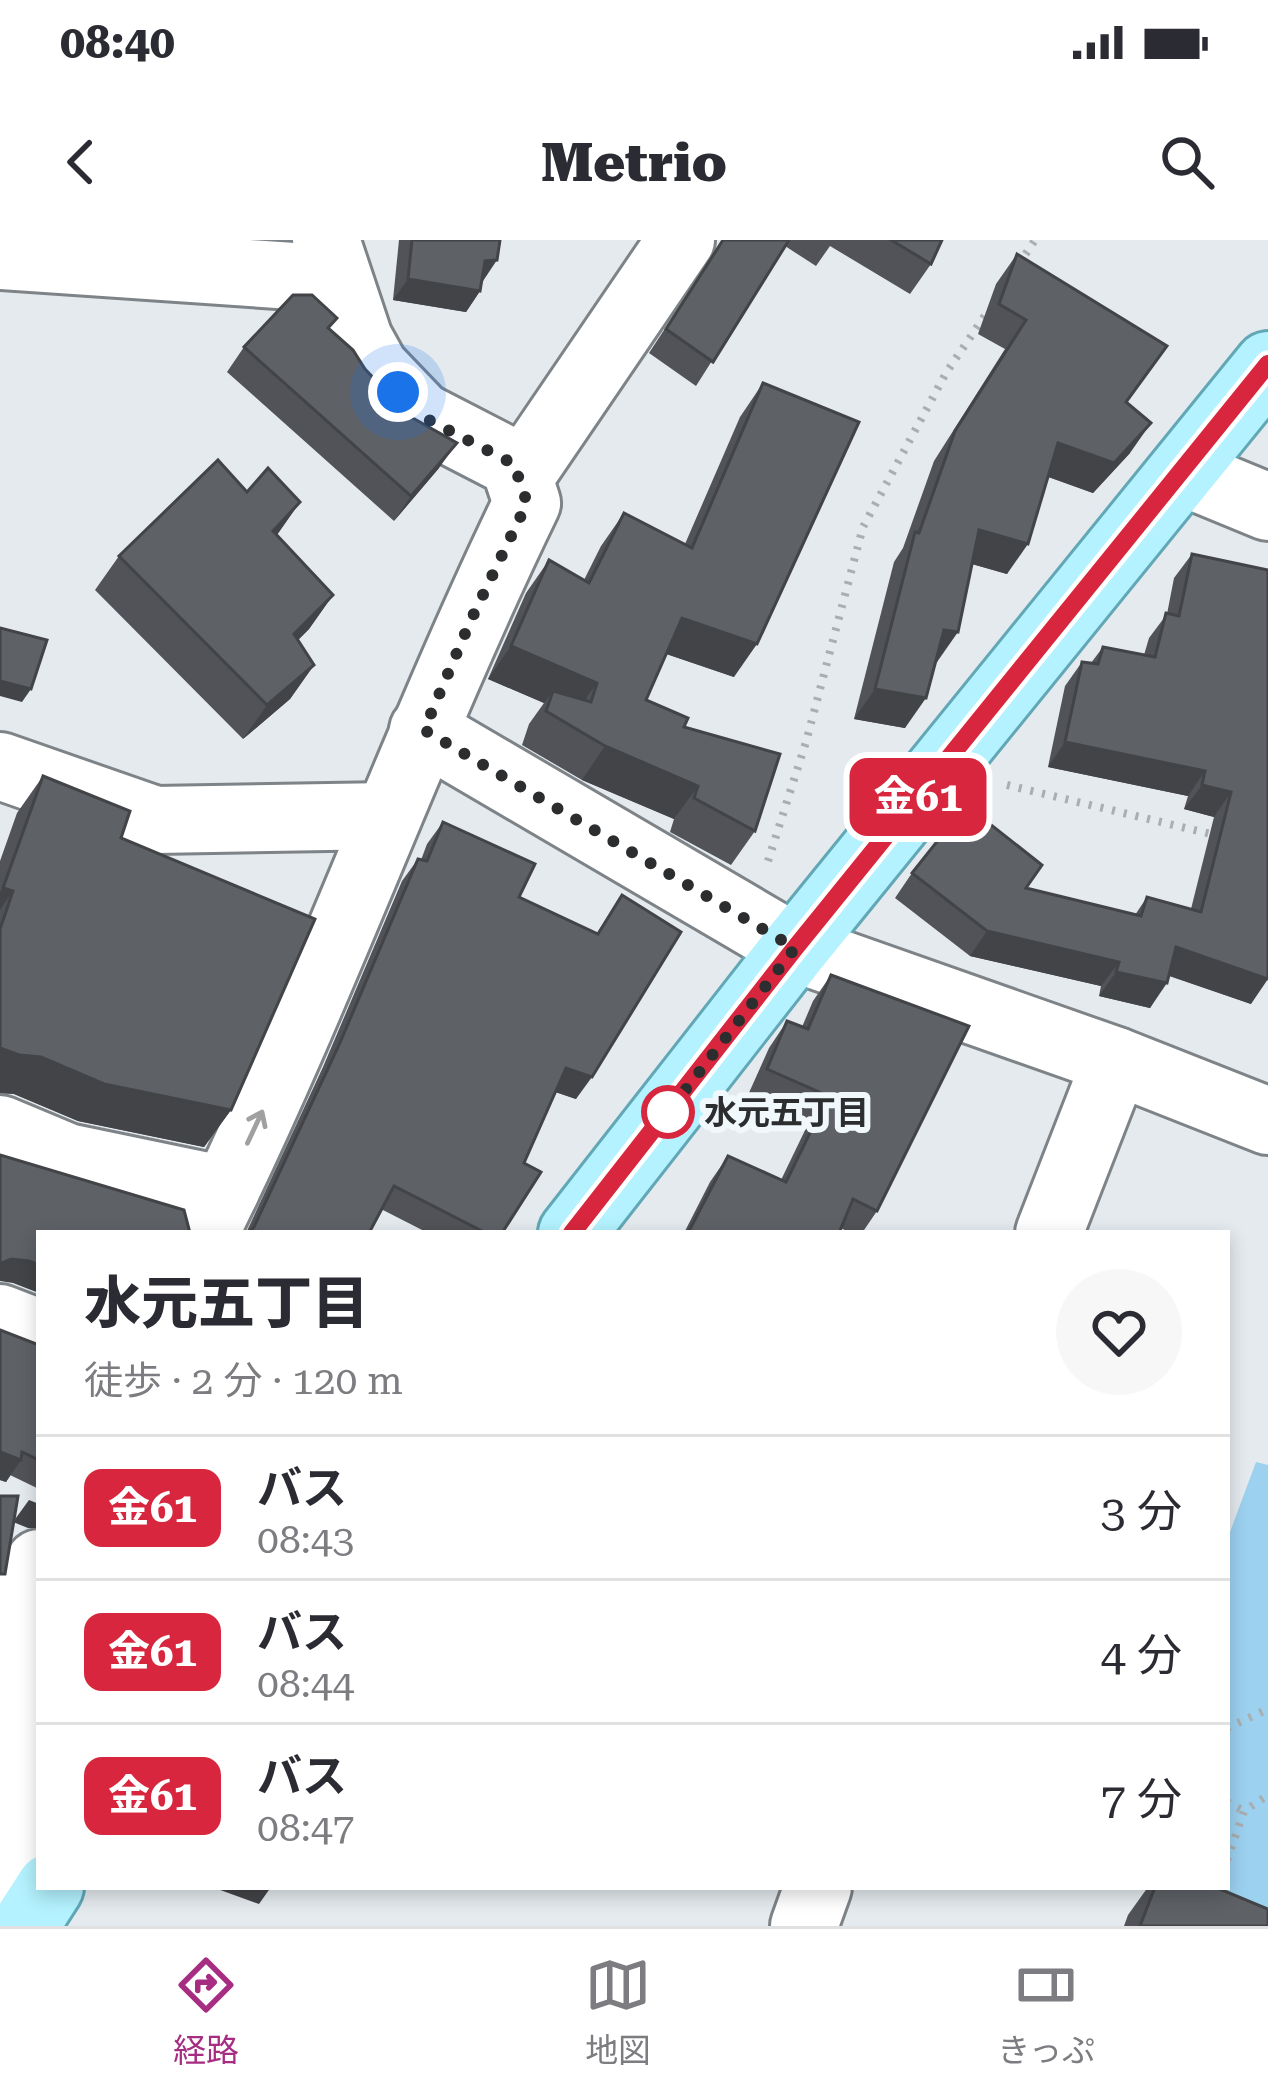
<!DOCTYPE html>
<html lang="ja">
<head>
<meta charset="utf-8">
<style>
	:root { --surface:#fff; --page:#f7f7f7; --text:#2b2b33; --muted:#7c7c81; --line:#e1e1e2; --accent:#a72d82 }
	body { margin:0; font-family:"Roboto Serif","Noto Sans JP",serif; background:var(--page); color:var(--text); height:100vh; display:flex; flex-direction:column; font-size:45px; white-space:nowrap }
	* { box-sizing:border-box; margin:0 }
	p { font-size:39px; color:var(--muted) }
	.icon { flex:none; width:66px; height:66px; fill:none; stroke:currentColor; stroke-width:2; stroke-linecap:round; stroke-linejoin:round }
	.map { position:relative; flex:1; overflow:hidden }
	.drawer { position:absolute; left:36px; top:990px; width:1194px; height:660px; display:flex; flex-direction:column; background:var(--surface); border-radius:0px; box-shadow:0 6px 18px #0003 }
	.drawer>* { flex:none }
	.badge { padding:0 24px; border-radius:18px; font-size:42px; line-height:78px }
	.you { position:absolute; width:60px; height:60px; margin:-30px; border:9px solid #fff; border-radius:50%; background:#1a73e8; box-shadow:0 0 0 18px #1a73e833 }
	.map>.badge { position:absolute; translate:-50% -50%; box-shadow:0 0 0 6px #fff }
	.round { display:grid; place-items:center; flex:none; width:126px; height:126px; border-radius:63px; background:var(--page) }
	.summary { display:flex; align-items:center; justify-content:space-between; height:204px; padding:0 48px }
	h1 { font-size:57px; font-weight:800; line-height:90px }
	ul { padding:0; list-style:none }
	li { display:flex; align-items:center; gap:36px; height:144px; padding:0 48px; border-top:3px solid var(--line) }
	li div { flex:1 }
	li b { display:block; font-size:45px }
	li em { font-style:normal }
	li .badge { min-width:132px; font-weight:700; text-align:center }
	.status { display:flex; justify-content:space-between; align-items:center; height:84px; padding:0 60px; background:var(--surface); direction:ltr }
	.status svg { height:33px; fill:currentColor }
	header { display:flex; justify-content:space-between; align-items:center; height:156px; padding:0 48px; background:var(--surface); font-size:54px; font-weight:800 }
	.menu { display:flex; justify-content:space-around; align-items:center; height:168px; border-top:3px solid var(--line); background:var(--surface); font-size:33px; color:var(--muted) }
	.menu a { display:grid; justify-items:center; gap:6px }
	.menu .current { color:var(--accent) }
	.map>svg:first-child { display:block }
	.green { fill:#9cd1f0 }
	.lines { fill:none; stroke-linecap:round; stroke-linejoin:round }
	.minor-casing { stroke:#7d8387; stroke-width:72 }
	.major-casing { stroke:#62a7b6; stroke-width:72 }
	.path { stroke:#a9aeb1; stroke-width:8; stroke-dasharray:3 9; stroke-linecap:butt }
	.minor { stroke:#fff; stroke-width:66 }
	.major { stroke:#b3f2fe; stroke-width:66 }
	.wall { fill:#515358 }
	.shaded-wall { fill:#424447 }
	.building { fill:#5e6166; stroke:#424447; stroke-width:3 }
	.oneway { stroke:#a0a0a1 }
	.line-casing { stroke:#fff; stroke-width:27 }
	.line { stroke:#d7263d; stroke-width:18 }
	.walk { stroke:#2b2d2f; stroke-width:12; stroke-dasharray:0 21.6 }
	.stop-dot { fill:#fff; stroke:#d7263d; stroke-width:6 }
	.labels { text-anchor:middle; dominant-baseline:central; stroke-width:12; stroke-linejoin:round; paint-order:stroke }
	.stop-label { font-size:33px; font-weight:bold; fill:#2b2d2f; stroke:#f1f8fc; text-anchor:start }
</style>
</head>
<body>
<div class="status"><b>08:40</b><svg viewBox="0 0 49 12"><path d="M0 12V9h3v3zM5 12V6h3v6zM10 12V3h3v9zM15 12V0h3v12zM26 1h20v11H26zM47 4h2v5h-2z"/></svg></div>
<header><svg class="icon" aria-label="back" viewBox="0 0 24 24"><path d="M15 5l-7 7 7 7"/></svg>Metrio<svg class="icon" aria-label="search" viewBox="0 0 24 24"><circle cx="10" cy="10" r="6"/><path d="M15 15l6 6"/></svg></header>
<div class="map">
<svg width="1268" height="1686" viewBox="0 0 1268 1686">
	<rect width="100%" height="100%" fill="#e4eaee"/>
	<path class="green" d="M1256 1222 1268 1225V1681L1197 1647H1227V1300Z"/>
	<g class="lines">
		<defs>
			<g id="minor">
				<path d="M0 16 337 39"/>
				<path d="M1183 232 1268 267"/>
				<path d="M519 238 681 0"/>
				<path d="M423 490 795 708 1116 821 1268 881"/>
				<path d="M0 526 155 580 388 576"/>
				<path d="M0 889 67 917 226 950"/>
				<path d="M205 993C323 755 411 502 527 263L514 224 421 176 375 128 359 99 326 0"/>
				<path d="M1049 993 1116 821"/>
				<path d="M0 1078 39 1093"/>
				<path d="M10 1686C13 1623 23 1561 29 1498 36 1428 4 1394 39 1323"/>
				<path d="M804 1686 818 1647"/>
			</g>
			<g id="major">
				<path d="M572 993 795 708 1268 125"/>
				<path d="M25 1686 50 1647"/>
			</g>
		</defs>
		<use href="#minor" class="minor-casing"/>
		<use href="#major" class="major-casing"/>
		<g class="path">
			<path d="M1019 24 1035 0"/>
			<path d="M1007 545 1215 595"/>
			<path d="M768 621 806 502 863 287 946 133 988 71"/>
			<path d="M1227 1488 1268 1469"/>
			<path d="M1227 1562 1244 1571"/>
			<path d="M1227 1620 1244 1571 1268 1555"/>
		</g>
		<use href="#minor" class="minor"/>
		<use href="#major" class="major"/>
	</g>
	<g class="wall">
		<path d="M399 0H500L482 41 480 51 466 72 393 60Z"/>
		<path d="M723 0H942L931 24 910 54 830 6 816 26 785 6 696 146 649 113Z"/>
		<path d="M1017 14 1127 162 1130 213 1093 253 1048 237 1007 334 972 324 937 422H935L905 488 854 479 894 322 903 308 934 221 1005 109 978 94 996 44Z"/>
		<path d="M337 78 329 89 365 129 439 228 394 281 227 132 244 107Z"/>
		<path d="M763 143 734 437 666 414 646 460 684 487 755 591 731 625 670 592 674 579 582 540 522 505 529 484 544 463 488 439 526 353 549 320 584 340 601 306 624 273 685 304 740 177Z"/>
		<path d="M247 252 300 262 277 295 333 355 309 389 298 400 314 425 290 459 243 499 95 350 119 316Z"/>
		<path d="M1192 314 1268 330 1251 764 1169 736 1150 768 1099 756 1101 746 970 716 895 658 912 633 1027 648 1135 675 1147 657 1191 669 1214 577 1184 569 1188 556 1048 527 1065 446 1082 422 1091 423 1103 407 1144 415 1149 398 1167 374 1174 338Z"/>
		<path d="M43 536 121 598 231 870 204 907 78 881 14 854 0 853V621L17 573Z"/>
		<path d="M443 582 519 657 597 693 622 655 576 859 555 852 524 923 502 993H428L381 969 369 993H246L323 827 402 641 418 619 421 620 427 604Z"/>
		<path d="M831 735 877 971 862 993H850L841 988 839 993H684L710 942 728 916 781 940 809 882 748 855 769 808 787 781 802 787 813 761Z"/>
		<path d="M0 1090 39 1105V1249L10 1235 6 1242 0 1240Z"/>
		<path d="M1148 1647H1215L1268 1686H1124L1128 1675Z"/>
	</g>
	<g class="shaded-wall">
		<path d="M497 20 483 41 471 42 485 21Z"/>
		<path d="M408 39 480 51 466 72 393 60Z"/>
		<path d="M1151 183 1130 213 1093 253 1038 233 1058 203Z"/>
		<path d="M457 203 439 228 394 281 411 256Z"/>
		<path d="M300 262 276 296 273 291Z"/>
		<path d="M979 290 1028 304 1007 334 958 320Z"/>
		<path d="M333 355 309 389 270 428 294 394Z"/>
		<path d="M682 378 757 404 734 437 658 411Z"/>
		<path d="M944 390 958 392 937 422 923 420Z"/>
		<path d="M511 406 597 443 573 476 553 451 544 463 488 439Z"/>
		<path d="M314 425 290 459 243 499 267 465Z"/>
		<path d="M0 441 31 449 22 462 0 456Z"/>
		<path d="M875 449 926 458 905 488 854 479Z"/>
		<path d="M1065 502 1205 531 1188 556 1048 527Z"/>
		<path d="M605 506 698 546 674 579 582 540Z"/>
		<path d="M1202 545 1231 552 1214 577 1184 569Z"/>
		<path d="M3 648 13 651 0 670V652Z"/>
		<path d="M987 691 1119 722 1101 746 970 716Z"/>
		<path d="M1176 707 1268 739 1251 764 1159 732Z"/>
		<path d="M1116 732 1167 743 1150 768 1099 756Z"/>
		<path d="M0 808 41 817 231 870 204 907 78 881 14 854 0 853Z"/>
		<path d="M566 828 592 837 576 859 550 850Z"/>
		<path d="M11 1019 29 1021 39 1025V1053L13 1043 0 1041V1024Z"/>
		<path d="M0 1212 21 1220 6 1242 0 1240Z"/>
		<path d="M29 1260 39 1264V1288H28L13 1282Z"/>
		<path d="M212 1647H271L259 1664Z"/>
	</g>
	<g class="building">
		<path d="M412 0H500L497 20 485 21 480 51 408 39Z"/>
		<path d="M723 0H789L713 122 666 89Z"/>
		<path d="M891 0H942L931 24Z"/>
		<path d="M1017 14 1167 106 1126 162 1151 183 1114 223 1058 203 1028 304 979 290 958 392 944 390 926 458 875 449 915 292 919 293 955 191 1026 80 999 64Z"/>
		<path d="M293 55H312L337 78 328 88 353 110 365 129 411 177 457 203 411 256 244 107Z"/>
		<path d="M763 143 859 182 757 404 682 378 646 460 688 478 684 487 780 514 755 591 694 558 698 546 605 506 546 471 553 451 591 462 597 443 511 406 549 320 589 343 624 273 692 308Z"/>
		<path d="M218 220 247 252 268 228 300 262 273 291 333 355 294 394 314 425 267 465 119 316Z"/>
		<path d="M1192 314 1268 330V739L1176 707 1167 743 1116 732 1119 722 987 691 912 633 966 565 1042 625 1026 648 1141 676 1147 657 1201 672 1231 552 1202 545 1205 531 1065 502 1082 422 1098 424 1103 407 1155 417 1166 373 1179 376Z"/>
		<path d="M0 388 47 400 31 449 0 441Z"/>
		<path d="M43 536 130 571 121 598 315 679 231 870 104 844 41 817 19 815 0 808V689L13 651 3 648Z"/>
		<path d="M443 582 535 624 519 657 598 694 622 655 681 692 592 837 566 828 524 923 541 932 502 993H486L394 946 369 993H249L254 987 339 805 418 619 427 621Z"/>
		<path d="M831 735 969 786 877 971 853 959 839 993H688L728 916 786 942 828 856 767 829 787 781 808 789Z"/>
		<path d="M0 915 184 970 190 993H39V1025L29 1021 11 1019 0 1024Z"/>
		<path d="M0 1090 39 1105V1220L22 1212 21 1220 0 1212Z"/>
		<path d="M0 1256H18L5 1334H0Z"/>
		<path d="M1155 1647H1215L1268 1669V1686H1140Z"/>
	</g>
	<defs><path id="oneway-shaft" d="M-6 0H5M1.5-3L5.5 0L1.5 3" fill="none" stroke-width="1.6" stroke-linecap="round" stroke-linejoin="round" transform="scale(3)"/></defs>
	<use class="oneway" href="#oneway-shaft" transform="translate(255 887) rotate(-65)"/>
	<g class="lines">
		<defs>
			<path id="line" d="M572 993 795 708 1268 124"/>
		</defs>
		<use href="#line" class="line-casing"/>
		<use href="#line" class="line"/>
		<path class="walk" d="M398 152 421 176 514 224 527 263 470 382 424 490 795 708 663 879 668 872"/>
	</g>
	<circle class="stop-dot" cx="668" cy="872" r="24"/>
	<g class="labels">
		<g class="stop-label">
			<text x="704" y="872">水元五丁目</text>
		</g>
	</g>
</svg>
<div class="you" style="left:398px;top:152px"></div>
<b class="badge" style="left:918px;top:557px;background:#d7263d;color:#fff">金61</b>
<section class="drawer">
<div class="summary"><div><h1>水元五丁目</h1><p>徒歩 · 2 分 · 120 m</p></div><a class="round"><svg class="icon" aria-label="heart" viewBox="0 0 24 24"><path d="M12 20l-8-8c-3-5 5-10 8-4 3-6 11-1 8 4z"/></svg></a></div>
<ul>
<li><span class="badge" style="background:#d7263d;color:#fff">金61</span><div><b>バス</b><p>08:43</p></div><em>3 分</em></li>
<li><span class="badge" style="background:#d7263d;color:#fff">金61</span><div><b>バス</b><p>08:44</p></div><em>4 分</em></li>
<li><span class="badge" style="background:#d7263d;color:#fff">金61</span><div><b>バス</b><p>08:47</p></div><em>7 分</em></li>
</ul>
</section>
</div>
<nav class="menu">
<a class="current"><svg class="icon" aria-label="directions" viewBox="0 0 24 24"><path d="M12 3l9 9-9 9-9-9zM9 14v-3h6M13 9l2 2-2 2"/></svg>経路</a>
<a><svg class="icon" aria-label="map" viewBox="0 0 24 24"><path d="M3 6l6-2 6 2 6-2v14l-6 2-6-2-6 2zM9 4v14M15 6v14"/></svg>地図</a>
<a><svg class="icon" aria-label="tickets" viewBox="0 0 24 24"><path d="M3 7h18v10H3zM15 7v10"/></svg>きっぷ</a>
</nav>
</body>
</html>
